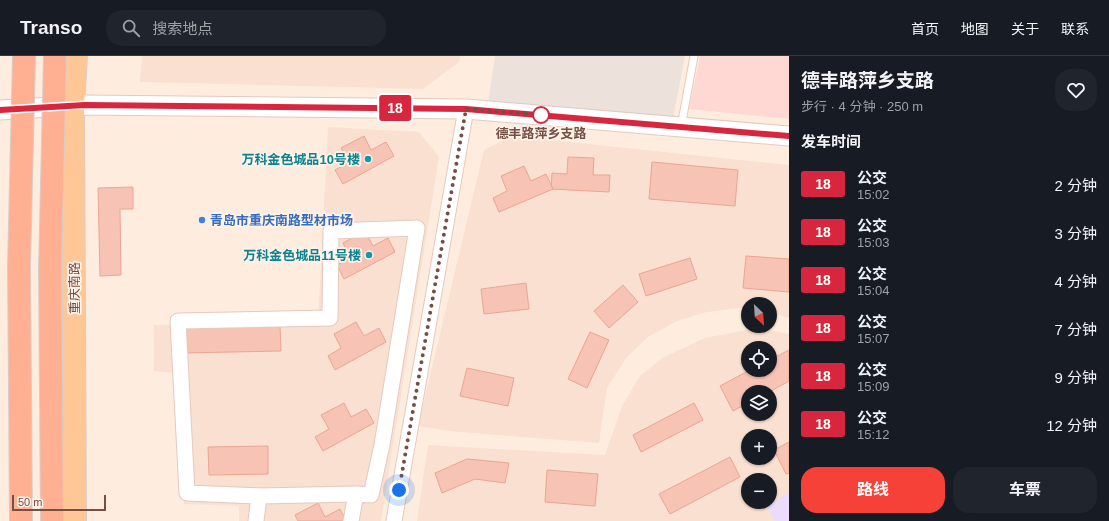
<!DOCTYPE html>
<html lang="zh">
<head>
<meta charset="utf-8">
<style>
	:root { --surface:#171b24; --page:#20242c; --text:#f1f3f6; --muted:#9ea1a6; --line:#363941; --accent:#f54138 }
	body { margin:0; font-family:Arial,"Noto Sans SC",sans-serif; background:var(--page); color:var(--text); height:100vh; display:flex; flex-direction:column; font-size:15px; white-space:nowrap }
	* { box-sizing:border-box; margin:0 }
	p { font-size:13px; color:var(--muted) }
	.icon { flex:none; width:22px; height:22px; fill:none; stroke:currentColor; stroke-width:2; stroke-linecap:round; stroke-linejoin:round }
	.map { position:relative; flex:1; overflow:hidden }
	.drawer { display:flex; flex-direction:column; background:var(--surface); width:320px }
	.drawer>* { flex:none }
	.badge { padding:0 8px; border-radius:3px; font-size:14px; line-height:26px }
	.needle { width:26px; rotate:155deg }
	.buttons { position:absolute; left:741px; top:241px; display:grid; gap:8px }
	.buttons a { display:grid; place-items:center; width:36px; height:36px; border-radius:50%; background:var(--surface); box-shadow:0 1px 3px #0004; font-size:20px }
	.scale { position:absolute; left:12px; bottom:10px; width:94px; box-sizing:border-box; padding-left:4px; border:2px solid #774e44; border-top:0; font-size:11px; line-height:14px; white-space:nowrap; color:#774e44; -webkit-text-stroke:3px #fff2e8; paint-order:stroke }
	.you { position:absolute; width:20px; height:20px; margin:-10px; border:3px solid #fff; border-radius:50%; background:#1a73e8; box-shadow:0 0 0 6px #1a73e833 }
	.map>.badge { position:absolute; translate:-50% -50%; box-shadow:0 0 0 2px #fff }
	h2 { padding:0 12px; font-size:15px; line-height:36px }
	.round { display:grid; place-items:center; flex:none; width:42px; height:42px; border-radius:16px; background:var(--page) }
	.summary { display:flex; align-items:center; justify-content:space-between; height:68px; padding:0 12px }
	h1 { font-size:19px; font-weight:700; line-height:30px }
	.action { display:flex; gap:8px; margin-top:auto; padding:8px 12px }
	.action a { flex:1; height:46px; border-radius:16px; background:var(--accent); color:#fff; font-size:16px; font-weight:700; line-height:46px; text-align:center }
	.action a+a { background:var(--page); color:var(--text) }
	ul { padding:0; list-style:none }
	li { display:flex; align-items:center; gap:12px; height:48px; padding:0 12px }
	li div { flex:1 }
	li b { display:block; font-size:15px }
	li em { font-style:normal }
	li .badge { min-width:44px; font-weight:700; text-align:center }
	header { display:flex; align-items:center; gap:24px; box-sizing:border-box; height:56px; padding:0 20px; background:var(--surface); border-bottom:1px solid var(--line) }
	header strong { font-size:19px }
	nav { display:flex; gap:22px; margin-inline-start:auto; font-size:14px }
	.search { width:280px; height:36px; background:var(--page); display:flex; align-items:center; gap:10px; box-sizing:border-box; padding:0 14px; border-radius:16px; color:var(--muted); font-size:15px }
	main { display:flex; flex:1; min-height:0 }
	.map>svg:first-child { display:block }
	.residential { fill:#f9e0d0; fill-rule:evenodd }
	.commercial { fill:#ffd8d3 }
	.industrial { fill:#ece1db }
	.education { fill:#eadcfa }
	.building { fill:#f6c3b4; stroke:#eba593 }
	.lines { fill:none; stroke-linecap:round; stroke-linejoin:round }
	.service-casing { stroke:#e5c9bd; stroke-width:9 }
	.minor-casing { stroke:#e5c9bd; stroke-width:17 }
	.tertiary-casing { stroke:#e5c9bd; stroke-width:21 }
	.primary-casing { stroke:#d9cdcb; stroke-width:24 }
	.service { stroke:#fff; stroke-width:7 }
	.minor { stroke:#fff; stroke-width:15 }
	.tertiary { stroke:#fff; stroke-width:19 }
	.primary { stroke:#ffc696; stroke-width:22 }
	.trunk-bridge-casing { stroke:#d9cdcb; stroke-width:24; stroke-linecap:butt }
	.trunk-bridge { stroke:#ffb093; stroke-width:22 }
	.line-casing { stroke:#fff; stroke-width:9 }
	.line { stroke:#d7263d; stroke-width:6 }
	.walk { stroke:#774e44; stroke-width:4; stroke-dasharray:0 7.2 }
	.stop-dot { fill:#fff; stroke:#d7263d; stroke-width:2 }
	.culture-dot { fill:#0f9aa8; stroke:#fff2e8; stroke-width:1.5 }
	.shop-dot { fill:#3f7fe0; stroke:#fff2e8; stroke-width:1.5 }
	.labels { text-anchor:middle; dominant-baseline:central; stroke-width:3.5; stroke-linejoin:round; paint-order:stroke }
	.stop-label { font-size:13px; font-weight:bold; fill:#774e44; stroke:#fff2e8 }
	.culture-label { font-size:13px; font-weight:bold; fill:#0d838f; stroke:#fff2e8; text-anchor:end }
	.shop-label { font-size:13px; font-weight:bold; fill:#366cbe; stroke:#fff2e8; text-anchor:start }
	.street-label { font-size:13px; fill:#774e44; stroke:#fff2e8 }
</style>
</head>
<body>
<header>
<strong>Transo</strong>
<div class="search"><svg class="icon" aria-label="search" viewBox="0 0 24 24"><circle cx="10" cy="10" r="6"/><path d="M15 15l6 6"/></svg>搜索地点</div>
<nav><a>首页</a><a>地图</a><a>关于</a><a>联系</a></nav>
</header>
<main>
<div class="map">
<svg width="789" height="465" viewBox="0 0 789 465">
	<rect width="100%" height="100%" fill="#feeddf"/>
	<g class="residential">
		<path d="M142 0H460L459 6 423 33 140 26Z"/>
		<path d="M328 71 419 76 439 101 381 465H239V450L184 448 176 317 154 315V269L318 266Z"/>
		<path d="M512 80 789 109V262L770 256V248H748V253L740 252 707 256 677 265 648 281 627 301 607 332 599 387 449 375 418 370 484 94Z"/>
		<path d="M757 272 789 278V465H417L428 389 605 399 622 350 640 320 664 301 705 282ZM748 292H770V314H748ZM748 336H770V358H748ZM748 380H770V402H748ZM748 424H770V446H748Z"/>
	</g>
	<path class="commercial" d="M700 0H789V63L689 53Z"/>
	<path class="industrial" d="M495 0H685L673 63 488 47Z"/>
	<path class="education" d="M789 437V465H775L766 449Z"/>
	<g class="building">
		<path d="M364 80 371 94 386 86 394 100 343 128 335 114 349 106 341 92Z"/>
		<path d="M568 101 594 102 593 119H610L609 136 551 133 552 117 567 118Z"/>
		<path d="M652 106 738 114 735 150 649 143Z"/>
		<path d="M524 110 531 125 546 118 553 133 499 156 493 142 507 135 501 120Z"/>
		<path d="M133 131V153H120L121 219 100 220 98 132Z"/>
		<path d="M365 175 373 190 388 182 395 196 344 223 337 209 350 202 343 187Z"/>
		<path d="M746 200 789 203V236L743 232Z"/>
		<path d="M690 202 697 223 646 240 639 218Z"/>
		<path d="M526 227 529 253 484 258 481 233Z"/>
		<path d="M623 229 638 246 609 272 594 255Z"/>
		<path d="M356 266 364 280 379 272 386 286 335 314 328 300 341 292 334 278Z"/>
		<path d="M280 269 281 295 183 297V271Z"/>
		<path d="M590 276 609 284 587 332 568 323Z"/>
		<path d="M789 294V325L769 336H748V347L733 355 720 330 750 314H770V304Z"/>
		<path d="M467 312 514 322 508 350 460 340Z"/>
		<path d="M344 347 351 361 366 353 374 367 323 395 315 381 329 373 321 359Z"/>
		<path d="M694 347 703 364 641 396 633 379Z"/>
		<path d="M789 386V417L786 418 774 394Z"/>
		<path d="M268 390V418L209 419 208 391Z"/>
		<path d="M730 401 740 421 670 458 659 438Z"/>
		<path d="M467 403 509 407 505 427 475 423 442 437 435 417Z"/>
		<path d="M547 414 598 418 595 450 545 446Z"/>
		<path d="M318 447 325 461 340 453 346 465H298L295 459Z"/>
	</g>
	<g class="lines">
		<defs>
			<path id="service" d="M681 71 694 0"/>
			<g id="minor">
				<path d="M259 440 356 438"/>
				<path d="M256 465 259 440 187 437 178 265 330 262 331 175 417 172 382 389 371 439 356 438 351 465"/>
				<path d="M394 465 466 53"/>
			</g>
			<path id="tertiary" d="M0 54 85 49 466 53 789 80"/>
			<path id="primary" d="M75 465 73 50 76 0"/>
		</defs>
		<use href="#service" class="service-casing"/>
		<use href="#minor" class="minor-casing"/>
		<use href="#tertiary" class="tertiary-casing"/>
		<use href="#primary" class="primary-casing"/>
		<use href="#service" class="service"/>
		<use href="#minor" class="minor"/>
		<use href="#tertiary" class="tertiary"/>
		<use href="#primary" class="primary"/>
		<defs>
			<g id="trunk-bridge">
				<path d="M21 465 19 210 24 0"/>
				<path d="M52 465 50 214 55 0"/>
			</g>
		</defs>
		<use href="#trunk-bridge" class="trunk-bridge-casing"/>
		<use href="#trunk-bridge" class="trunk-bridge"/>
	</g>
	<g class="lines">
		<defs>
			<path id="line" d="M0 54 85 49 466 53 789 80"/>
		</defs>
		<use href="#line" class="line-casing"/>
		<use href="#line" class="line"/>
		<path class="walk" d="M399 434 466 53 544 59H541"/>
	</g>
	<circle class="stop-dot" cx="541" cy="59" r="8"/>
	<g class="culture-dot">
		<circle cx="368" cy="103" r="4"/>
		<circle cx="369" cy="199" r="4"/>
	</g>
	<circle class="shop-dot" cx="202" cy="164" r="4"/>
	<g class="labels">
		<g class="stop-label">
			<text x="541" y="77">德丰路萍乡支路</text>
		</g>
		<g class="culture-label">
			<text x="360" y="103">万科金色城品10号楼</text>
			<text x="361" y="199">万科金色城品11号楼</text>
		</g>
		<g class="shop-label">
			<text x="210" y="164">青岛市重庆南路型材市场</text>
		</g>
		<g class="street-label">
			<text transform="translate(74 232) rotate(-90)">重庆南路</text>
		</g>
	</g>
</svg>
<div class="buttons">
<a><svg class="needle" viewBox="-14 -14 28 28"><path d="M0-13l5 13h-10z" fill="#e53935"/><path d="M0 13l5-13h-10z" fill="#9ea1a6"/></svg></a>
<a><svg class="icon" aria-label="locate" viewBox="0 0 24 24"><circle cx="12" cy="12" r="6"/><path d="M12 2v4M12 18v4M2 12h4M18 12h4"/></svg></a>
<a><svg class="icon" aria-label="layers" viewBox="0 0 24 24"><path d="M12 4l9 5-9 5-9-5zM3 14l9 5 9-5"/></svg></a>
<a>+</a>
<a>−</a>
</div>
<div class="scale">50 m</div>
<div class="you" style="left:399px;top:434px"></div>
<b class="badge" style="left:395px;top:52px;background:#d7263d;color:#fff">18</b>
</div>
<section class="drawer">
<div class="summary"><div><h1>德丰路萍乡支路</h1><p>步行 · 4 分钟 · 250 m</p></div><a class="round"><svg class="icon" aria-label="heart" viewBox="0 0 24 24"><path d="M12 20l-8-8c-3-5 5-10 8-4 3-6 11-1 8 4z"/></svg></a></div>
<h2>发车时间</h2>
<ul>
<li><span class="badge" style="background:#d7263d;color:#fff">18</span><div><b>公交</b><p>15:02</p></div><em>2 分钟</em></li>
<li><span class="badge" style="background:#d7263d;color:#fff">18</span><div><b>公交</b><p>15:03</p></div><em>3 分钟</em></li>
<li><span class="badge" style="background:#d7263d;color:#fff">18</span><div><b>公交</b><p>15:04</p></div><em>4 分钟</em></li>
<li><span class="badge" style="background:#d7263d;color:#fff">18</span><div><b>公交</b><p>15:07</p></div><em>7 分钟</em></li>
<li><span class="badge" style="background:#d7263d;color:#fff">18</span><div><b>公交</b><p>15:09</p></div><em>9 分钟</em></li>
<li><span class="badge" style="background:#d7263d;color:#fff">18</span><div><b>公交</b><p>15:12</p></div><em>12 分钟</em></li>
</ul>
<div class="action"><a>路线</a><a>车票</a></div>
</section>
</main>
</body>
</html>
